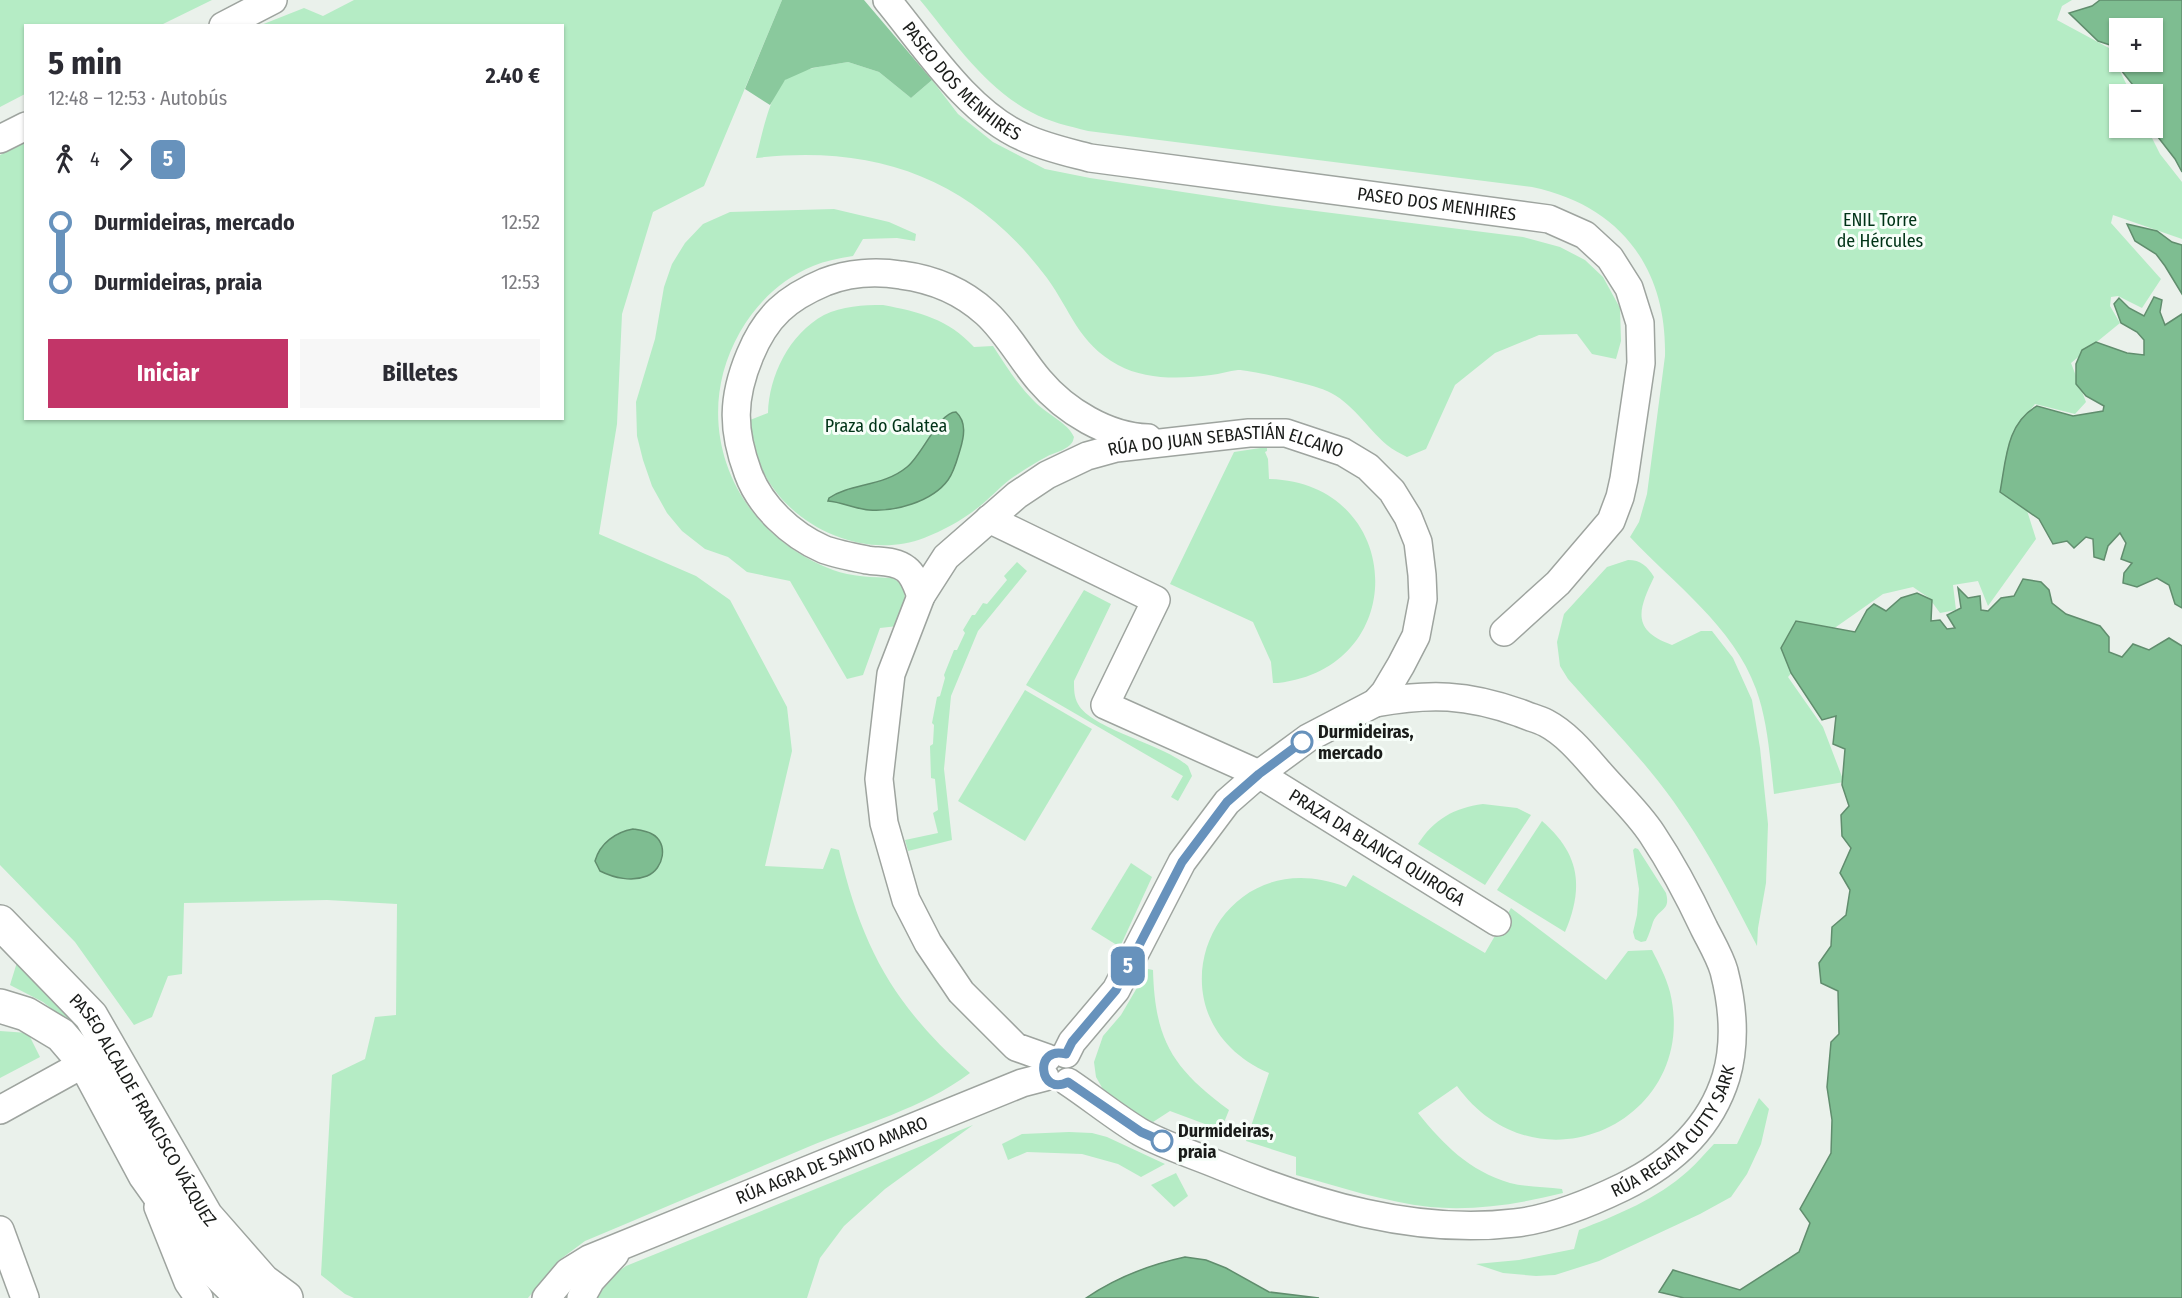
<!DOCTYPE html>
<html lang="es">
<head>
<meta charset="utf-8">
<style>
	:root { --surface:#fff; --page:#f7f7f7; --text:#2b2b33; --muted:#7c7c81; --accent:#c23568 }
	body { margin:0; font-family:"Fira Sans Condensed",sans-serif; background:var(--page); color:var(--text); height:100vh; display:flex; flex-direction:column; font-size:22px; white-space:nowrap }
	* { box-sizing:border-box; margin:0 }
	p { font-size:20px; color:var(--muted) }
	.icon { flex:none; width:33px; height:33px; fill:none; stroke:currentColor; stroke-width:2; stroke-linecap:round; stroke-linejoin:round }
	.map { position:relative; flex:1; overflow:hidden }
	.details { position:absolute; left:24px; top:24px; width:540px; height:396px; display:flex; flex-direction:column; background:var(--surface); border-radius:0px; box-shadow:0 2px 4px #0004 }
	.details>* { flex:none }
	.badge { padding:0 12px; border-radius:9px; font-size:21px; line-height:39px }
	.fabs { position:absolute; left:2109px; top:18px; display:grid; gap:12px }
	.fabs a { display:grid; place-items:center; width:54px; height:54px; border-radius:0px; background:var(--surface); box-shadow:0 2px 4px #0004; font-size:30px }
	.map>.badge { position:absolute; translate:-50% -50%; box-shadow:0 0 0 3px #fff }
	.legs { display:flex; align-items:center; gap:9px; height:66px; padding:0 24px; font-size:20px }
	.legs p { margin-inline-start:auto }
	.overview { display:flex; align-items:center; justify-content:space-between; height:102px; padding:0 24px }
	h1 { font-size:33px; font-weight:700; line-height:45px }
	.cta { display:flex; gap:12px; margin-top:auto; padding:12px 24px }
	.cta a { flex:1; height:69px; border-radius:0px; background:var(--accent); color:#fff; font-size:24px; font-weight:700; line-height:69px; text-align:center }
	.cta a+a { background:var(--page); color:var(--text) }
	ul { padding:0 24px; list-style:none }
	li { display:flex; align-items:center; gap:21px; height:60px; font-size:22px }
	li i { display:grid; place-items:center; width:9px; height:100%; margin:0 8px; background:currentColor }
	li i::after { content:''; width:15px; height:15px; margin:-8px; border:4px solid; border-radius:50%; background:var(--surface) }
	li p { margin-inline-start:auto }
	li:first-child i { background:linear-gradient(#0000 50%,currentColor 0) }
	li:last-child i { background:linear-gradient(currentColor 50%,#0000 0) }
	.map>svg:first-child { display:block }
	.green { fill:#b5ecc5 }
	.forest { fill:#8ac99d }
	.water { fill:#7ebd91; stroke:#608d6d; stroke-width:1.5 }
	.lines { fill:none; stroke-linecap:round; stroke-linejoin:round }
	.minor-casing { stroke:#9ea49f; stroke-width:30 }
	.major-casing { stroke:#9ea49f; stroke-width:36 }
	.minor { stroke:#fff; stroke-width:27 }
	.major { stroke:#fff; stroke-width:33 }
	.line-1-casing { stroke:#fff; stroke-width:14 }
	.line-1 { stroke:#6792bc; stroke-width:9 }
	.stop-1-dot { fill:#fff; stroke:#6792bc; stroke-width:3 }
	.labels { text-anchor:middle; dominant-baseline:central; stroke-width:6; stroke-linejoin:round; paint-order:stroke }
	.street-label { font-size:18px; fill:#1a1c1a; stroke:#f7fef9 }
	.park-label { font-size:18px; fill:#003317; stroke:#f7fef9 }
	.stop-label { font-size:18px; font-weight:bold; fill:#1a1c1a; stroke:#f7fef9; text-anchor:start }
</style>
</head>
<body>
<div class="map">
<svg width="2182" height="1298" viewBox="0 0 2182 1298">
	<rect width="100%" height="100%" fill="#eaf1eb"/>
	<g class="green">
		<path d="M0 0H212L161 25 26 26 25 94 0 107Z"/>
		<path d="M354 0H782L704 186 653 212 622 314 617 424 599 534 696 576 730 600 787 707 792 751 765 866 823 869 831 848 839 850C862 948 894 1006 970 1073 922 1109 863 1124 808 1147 734 1178 659 1210 585 1241L558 1261 528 1298H354L345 1294 321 1275 332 1075 365 1059 375 1017 396 1015 397 904 327 900 184 903 182 974 168 976 152 1017 134 1025 75 942 0 865V155L25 142 26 418H562V26L261 25 304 8 323 16Z"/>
		<path d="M920 0H2072L2062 6 2057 20 2109 48 2131 94H2120V128H2147L2160 154 2182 182V239L2113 215 2111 223 2161 279 2142 308 2118 296 2111 297 2110 306 2120 323 2071 363 2086 402 2075 414 2035 404 2018 427 2019 485 2036 539 1988 606 1978 581 1953 585 1956 610 1940 613 1929 598 1913 587 1883 594 1826 634 1788 677 1823 727 1844 782 1774 794C1770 759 1768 722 1756 689 1733 626 1675 585 1630 537L1639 522 1647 494 1665 356C1667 267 1619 205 1532 187L1088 131C1069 126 1049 122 1031 112 984 87 953 40 920 0Z"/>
		<path d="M848 62 879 72 911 98 932 80 958 114 993 142 1045 169 1090 178 1269 205 1523 237 1560 247 1585 260 1603 277 1620 308 1621 341 1616 359 1592 354 1577 334 1539 335 1495 353 1455 385 1426 449 1407 457C1400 453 1393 450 1387 445 1367 428 1352 402 1327 391 1313 385 1252 370 1238 370 1229 371 1220 374 1211 375 1181 379 1145 380 1118 365 1078 343 1071 311 1047 278 973 179 877 144 756 158 761 139 770 93 785 80 799 68 830 65 848 62Z"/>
		<path d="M834 209 889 222 916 234 915 241 897 238 863 239 853 256C839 258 825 261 813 266 781 279 757 303 740 332 687 425 735 534 833 570 851 577 873 577 892 578 913 587 903 609 898 626L880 628 863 675 847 679 790 581 747 572 728 557 705 549 682 531 667 513 652 486 643 460 637 436 636 402 655 339 664 287 672 264 685 243 703 224 730 212Z"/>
		<path d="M883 305C920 312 948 319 974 347L993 346C1006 366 1019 387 1036 403 1047 414 1068 423 1074 437 1073 441 1073 442 1070 445 1064 451 1053 453 1046 457 1036 462 1027 468 1018 474 1006 481 997 491 987 500 968 517 947 529 924 538 867 560 796 530 766 477 757 460 753 440 750 420L768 413C769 376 789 334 824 315 842 306 863 305 883 305Z"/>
		<path d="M1267 447V451L1265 452 1268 459 1269 479C1404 482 1414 667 1278 683H1273L1271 662 1253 622 1170 584 1234 452Z"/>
		<path d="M1628 560C1641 560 1647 566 1654 577 1639 609 1630 630 1672 645L1701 631H1712L1733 658 1752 700 1760 748 1768 824 1766 883 1758 928 1757 946C1726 885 1694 824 1650 771 1624 739 1595 710 1568 679L1560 666 1557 642 1564 614 1607 567Z"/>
		<path d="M1017 562 1027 571 978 631 951 696 944 769 952 840 908 851 905 840 938 833 933 813 938 810 935 779 931 778 930 746 933 744 934 725 932 723 937 697 940 696 945 678 944 675 954 650H957L965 633 963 630 972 615H975L983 603 987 604 1007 580 1004 576Z"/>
		<path d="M1084 590 1111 604 1074 681C1074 689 1074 697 1078 704 1091 729 1165 745 1188 766L1192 776 1178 801 1171 797 1183 776 1026 685Z"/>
		<path d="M1025 690 1092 729 1025 841 958 801Z"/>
		<path d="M1483 804 1517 808 1531 815 1485 885 1418 844C1434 819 1454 808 1483 804Z"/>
		<path d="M1542 821C1580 854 1584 887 1565 932L1497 890Z"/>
		<path d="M1635 848 1638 849 1666 893C1671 911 1659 908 1653 922 1651 928 1649 935 1646 941L1641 942 1635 939 1633 932 1637 915 1639 889 1633 850Z"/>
		<path d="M1131 863 1152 877 1120 947 1091 929Z"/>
		<path d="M1353 875 1485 953 1511 908 1606 980 1628 951 1652 950C1659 964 1666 977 1670 992 1701 1121 1537 1197 1457 1086L1418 1113C1443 1144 1469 1171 1510 1183 1526 1187 1545 1187 1562 1189L1563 1193C1519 1204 1475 1211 1430 1207 1385 1202 1340 1187 1296 1175V1157L1246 1141 1269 1073C1140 1017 1214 836 1346 887Z"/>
		<path d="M18 959 73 1017 67 1021 43 1002 10 985Z"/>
		<path d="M1148 969 1153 970C1155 1040 1172 1068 1229 1110L1221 1130 1170 1111 1153 1122 1123 1108 1108 1098 1096 1077 1094 1062 1103 1036 1121 1015Z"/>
		<path d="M0 1031 28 1033 40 1057 0 1078Z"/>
		<path d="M1759 1098 1769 1109 1761 1144 1747 1174 1731 1197 1700 1214 1599 1261 1555 1275 1536 1276 1503 1273 1476 1264 1519 1260 1574 1249 1579 1230C1617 1215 1657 1199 1688 1171 1697 1163 1705 1153 1714 1144H1737Z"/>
		<path d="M973 1125 885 1189 844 1226 820 1258 807 1298H597L612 1276 626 1266Z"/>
		<path d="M1069 1132 1092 1133 1107 1137 1165 1164 1141 1177 1118 1164 1082 1154 1027 1152 1008 1160 1002 1144 1022 1134Z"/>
		<path d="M1176 1173 1188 1196 1174 1207 1151 1185Z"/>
	</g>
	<path class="forest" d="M782 0H864L932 80 911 98 879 72 848 62 812 68 785 80 770 105 745 89Z"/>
	<g class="water">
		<path d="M2100 0H2182V172L2175 159 2151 128H2152V94H2140L2121 70 2134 68 2130 62H2152V28H2120L2119 48 2098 41 2069 13 2092 6Z"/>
		<path d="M2127 224 2157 231 2172 242 2182 245V294L2165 266 2156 254 2135 241Z"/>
		<path d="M2154 297 2162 300 2160 312 2165 325 2182 314V608L2175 604 2169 585 2157 578 2137 587 2123 583 2124 573 2132 563 2121 559 2126 543 2120 533 2108 546 2104 560 2094 557 2093 539 2086 537 2074 548 2067 541 2053 544 2039 519 2000 492C2006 461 2006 423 2037 406L2073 416 2103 411 2104 406 2086 396 2076 384V364L2082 350 2096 342 2127 353 2144 355V340L2137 332 2121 323 2114 304 2119 298 2129 308 2144 316Z"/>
		<path d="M956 412C967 422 964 437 960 450 957 460 954 472 948 480 932 502 894 512 869 510 855 509 842 502 828 501L829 498C851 483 883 487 907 467 923 454 939 412 956 412Z"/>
		<path d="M2023 579 2041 582 2049 590 2052 603 2066 614 2100 626 2109 637V652L2122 657 2133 644 2149 650 2169 638 2182 646V1298H1684L1659 1292 1673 1270 1740 1290 1799 1252 1810 1223 1800 1209 1831 1153 1832 1120 1827 1087 1831 1042 1839 1034 1838 991 1821 983 1819 963 1831 946 1832 927 1846 915 1850 890 1840 873 1851 848 1842 836 1841 815 1849 806 1842 785 1845 749 1833 744 1836 716 1822 720 1791 673 1781 648 1796 621 1855 632 1867 610 1874 604 1886 611 1901 598 1917 593 1932 600 1931 621 1940 620 1947 629 1955 628 1947 615 1961 608 1958 588 1968 598 1980 596 1981 610 1988 611 2001 598 2014 596Z"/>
		<path d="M633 829C639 830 647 831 652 834 669 843 664 869 647 876 632 882 614 878 600 871L595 861C600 843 616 832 633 829Z"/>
		<path d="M1185 1257 1206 1260 1226 1268 1269 1292 1319 1298H1086C1117 1277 1148 1265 1185 1257Z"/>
	</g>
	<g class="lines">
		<defs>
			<g id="minor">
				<path id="s1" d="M887 0C925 46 968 113 1023 137 1044 147 1067 152 1090 158L1549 219 1585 235 1610 258 1629 288 1640 323 1641 363 1624 479 1620 497 1611 521 1558 583 1504 632"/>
				<path d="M223 26 273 0"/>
				<path d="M0 139 26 126"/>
				<path id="s2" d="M989 519 1156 600 1105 705 1259 774 1497 922"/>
				<path d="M921 596C917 586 914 575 906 569 895 560 879 562 867 560 853 557 835 554 823 549 791 535 760 506 748 473 732 430 732 398 750 355 766 316 787 298 825 282 848 273 876 271 901 275 932 279 962 291 986 313 1007 332 1021 359 1039 380 1065 411 1108 437 1148 438"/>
				<path id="s3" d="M1047 1058 1016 1047 961 992 928 943 906 900 884 823 879 779 891 674 921 596 946 557 1017 495 1047 475 1087 456 1116 448 1249 433H1286L1343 452 1368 467 1392 491 1408 517 1418 542 1422 575 1423 599 1416 636 1401 665 1385 692 1375 703 1308 738 1259 774 1227 802 1182 862 1116 990 1072 1042 1066 1054"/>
				<path id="s4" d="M1068 1082C1092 1098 1115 1117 1140 1132 1165 1146 1195 1155 1221 1166 1313 1204 1415 1235 1515 1223 1552 1219 1590 1203 1623 1187 1670 1164 1710 1129 1726 1077 1736 1043 1733 1006 1724 971 1720 957 1711 942 1704 928 1689 896 1672 864 1652 834 1639 814 1620 796 1604 778 1587 759 1569 735 1546 723 1538 719 1529 717 1520 713 1467 694 1430 693 1375 703"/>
				<path d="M0 1110 85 1063"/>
				<path d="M158 1207 188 1282 199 1298"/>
				<path d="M0 1230 25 1298"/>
				<path id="s5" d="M546 1298 568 1272 589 1259 1022 1083 1045 1077"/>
				<path d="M581 1298 591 1280 615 1254"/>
			</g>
			<g id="major">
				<path id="s6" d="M0 922 91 1016 206 1216 263 1281 286 1298"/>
				<path d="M0 1006 26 1014 61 1035 85 1063 145 1175 209 1265 243 1298"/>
			</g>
		</defs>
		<use href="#minor" class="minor-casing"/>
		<use href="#major" class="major-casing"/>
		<use href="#minor" class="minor"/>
		<use href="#major" class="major"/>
	</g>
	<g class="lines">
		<defs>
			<path id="line-1" d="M1162 1141 1141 1132 1068 1082C1039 1097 1033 1045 1066 1054L1072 1042 1116 990 1182 862 1227 802 1259 774 1302 742"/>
		</defs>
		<use href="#line-1" class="line-1-casing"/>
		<use href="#line-1" class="line-1"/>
	</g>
	<g class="stop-1-dot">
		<circle cx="1302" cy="742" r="10"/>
		<circle cx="1162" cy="1141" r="10"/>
	</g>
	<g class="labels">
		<g class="street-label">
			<text stroke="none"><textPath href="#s1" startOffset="111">PASEO DOS MENHIRES</textPath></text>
			<text stroke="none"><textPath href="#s1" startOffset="615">PASEO DOS MENHIRES</textPath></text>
			<text stroke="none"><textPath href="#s3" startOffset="894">RÚA DO JUAN SEBASTIÁN ELCANO</textPath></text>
			<text stroke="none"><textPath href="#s2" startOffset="610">PRAZA DA BLANCA QUIROGA</textPath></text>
			<text stroke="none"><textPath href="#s6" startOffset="238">PASEO ALCALDE FRANCISCO VÁZQUEZ</textPath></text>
			<text stroke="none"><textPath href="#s4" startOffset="670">RÚA REGATA CUTTY SARK</textPath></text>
			<text stroke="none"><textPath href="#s5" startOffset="321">RÚA AGRA DE SANTO AMARO</textPath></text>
		</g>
		<g class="park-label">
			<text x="1880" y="220">ENIL Torre<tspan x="1880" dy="21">de Hércules</tspan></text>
			<text x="886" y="426">Praza do Galatea</text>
		</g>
		<g class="stop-label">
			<text x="1318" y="732">Durmideiras,<tspan x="1318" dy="21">mercado</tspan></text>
			<text x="1178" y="1131">Durmideiras,<tspan x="1178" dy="21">praia</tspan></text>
		</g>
	</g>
</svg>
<div class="fabs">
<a>+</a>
<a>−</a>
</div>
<b class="badge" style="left:1128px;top:966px;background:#6792bc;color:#fff">5</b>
<section class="details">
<div class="overview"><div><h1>5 min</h1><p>12:48 – 12:53 · Autobús</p></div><b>2.40 €</b></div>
<div class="legs"><svg class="icon" aria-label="walk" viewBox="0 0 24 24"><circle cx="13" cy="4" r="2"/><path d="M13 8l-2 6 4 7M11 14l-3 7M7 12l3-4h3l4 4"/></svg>4<svg class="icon" aria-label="forward" viewBox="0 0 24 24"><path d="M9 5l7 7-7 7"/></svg><b class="badge" style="background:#6792bc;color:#fff">5</b></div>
<ul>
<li><i style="color:#6792bc"></i><b>Durmideiras, mercado</b><p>12:52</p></li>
<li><i style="color:#6792bc"></i><b>Durmideiras, praia</b><p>12:53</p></li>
</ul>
<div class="cta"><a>Iniciar</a><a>Billetes</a></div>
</section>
</div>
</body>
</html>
